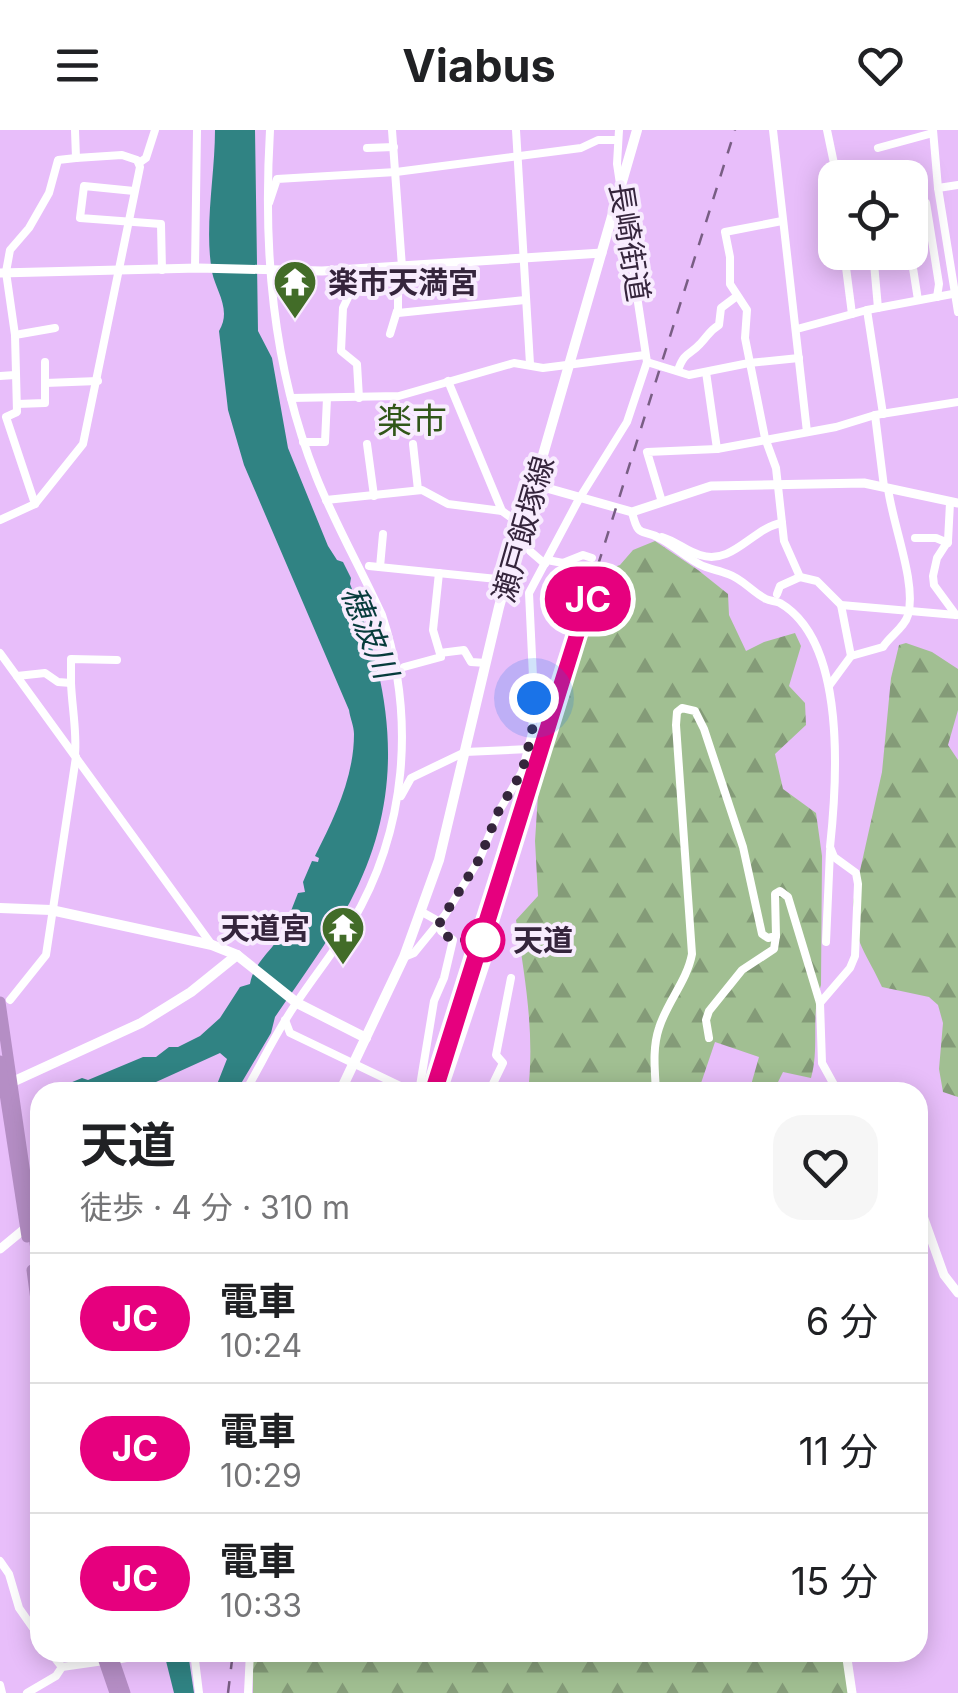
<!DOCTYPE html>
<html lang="ja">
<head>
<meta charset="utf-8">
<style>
	:root { --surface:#fff; --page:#f6f6f6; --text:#202124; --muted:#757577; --line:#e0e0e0 }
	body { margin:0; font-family:Inter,"Noto Sans JP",sans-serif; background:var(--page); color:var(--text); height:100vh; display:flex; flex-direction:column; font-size:38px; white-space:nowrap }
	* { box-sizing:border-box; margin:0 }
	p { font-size:32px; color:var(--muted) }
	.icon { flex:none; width:55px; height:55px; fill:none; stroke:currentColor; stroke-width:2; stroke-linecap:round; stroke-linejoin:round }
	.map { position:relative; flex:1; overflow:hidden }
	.drawer { position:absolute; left:30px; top:952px; width:898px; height:580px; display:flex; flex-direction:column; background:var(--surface); border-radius:30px; box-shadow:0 5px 25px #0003 }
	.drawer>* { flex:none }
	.badge { padding:0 20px; border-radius:32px; font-size:35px; line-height:65px }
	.fabs { position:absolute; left:818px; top:30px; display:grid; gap:20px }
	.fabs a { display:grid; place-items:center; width:110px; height:110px; border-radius:20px; background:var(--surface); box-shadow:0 5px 25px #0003; font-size:50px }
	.you { position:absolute; width:50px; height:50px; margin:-25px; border:8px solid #fff; border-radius:50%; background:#1a73e8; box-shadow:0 0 0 15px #1a73e833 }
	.map>.badge { position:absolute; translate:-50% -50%; box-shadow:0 0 0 5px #fff }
	.round { display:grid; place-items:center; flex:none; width:105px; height:105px; border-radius:30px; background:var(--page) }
	.head { display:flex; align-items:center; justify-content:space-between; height:170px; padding:0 50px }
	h1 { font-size:48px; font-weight:700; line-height:75px }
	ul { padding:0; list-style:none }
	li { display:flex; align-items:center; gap:30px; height:130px; padding:0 50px; border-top:2px solid var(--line) }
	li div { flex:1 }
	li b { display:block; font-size:38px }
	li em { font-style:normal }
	li .badge { min-width:110px; font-weight:700; text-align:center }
	header { display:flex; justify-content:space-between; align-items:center; height:130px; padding:0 50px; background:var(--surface); font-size:45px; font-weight:700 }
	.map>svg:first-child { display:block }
	.forest { fill:url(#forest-firs) }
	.water { fill:#308383 }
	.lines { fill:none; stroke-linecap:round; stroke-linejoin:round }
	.minor { stroke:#fff; stroke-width:8 }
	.tertiary { stroke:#fff; stroke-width:9 }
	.secondary { stroke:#fff; stroke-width:10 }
	.trunk { stroke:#b58ec5; stroke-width:11 }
	.rail { stroke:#785e83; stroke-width:2.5; stroke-dasharray:12 12; stroke-linecap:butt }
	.line-casing { stroke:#fff; stroke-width:22 }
	.line { stroke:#e6007e; stroke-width:15 }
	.walk { stroke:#35253c; stroke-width:10; stroke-dasharray:0 18 }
	.stop-dot { fill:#fff; stroke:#e6007e; stroke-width:5 }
	.labels { text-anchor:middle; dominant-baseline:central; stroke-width:8; stroke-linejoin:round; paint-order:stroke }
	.street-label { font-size:30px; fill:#35253c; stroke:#f8ecfe }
	.poi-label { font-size:30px; font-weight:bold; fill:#35253c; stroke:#f8ecfe; text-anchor:start }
	.stop-label { font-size:30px; font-weight:bold; fill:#35253c; stroke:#f8ecfe; text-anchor:start }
	.water-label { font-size:32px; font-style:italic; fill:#073c3c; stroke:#f8ecfe }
	.quarter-label { font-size:35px; fill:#315719; stroke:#f8ecfe }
</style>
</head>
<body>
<header><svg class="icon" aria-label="menu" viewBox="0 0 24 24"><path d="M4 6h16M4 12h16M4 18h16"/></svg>Viabus<svg class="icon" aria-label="heart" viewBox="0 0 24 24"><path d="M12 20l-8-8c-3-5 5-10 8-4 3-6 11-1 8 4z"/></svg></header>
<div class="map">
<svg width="958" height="1563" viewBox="0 0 958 1563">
	<defs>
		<pattern id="forest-firs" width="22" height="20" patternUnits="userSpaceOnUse" patternTransform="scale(2.5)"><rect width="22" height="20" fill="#a1bf92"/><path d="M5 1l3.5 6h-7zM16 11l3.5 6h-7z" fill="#849b78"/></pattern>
	</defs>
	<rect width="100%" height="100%" fill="#e8befa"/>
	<g class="forest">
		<path d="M655 411 698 440 728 464 729 485 746 521 764 512 795 503 801 516 789 556 805 573 806 595 775 624 783 659 816 683 822 726 821 855C810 885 820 917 811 948L783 942 773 962H749L759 927 715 912 698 962H528C535 904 525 848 516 790L538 766 535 711 538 665 605 440 620 435 633 420Z"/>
		<path d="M906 513 932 522 958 539V580L948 615 958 630V967L943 962 939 939 943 893 938 875 929 867 882 857C867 824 852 810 853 772L882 642 891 548 899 515Z"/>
		<path d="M253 1523H843L848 1563H253Z"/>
	</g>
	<g class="water">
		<path d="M215 0H255L258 201 272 228 288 318 328 416 337 430 343 432 351 448 350 454C394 563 407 664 350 772 328 812 301 849 275 887L271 903 236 962H214L227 929 220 923 134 962H48L82 948 88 950 143 927H156L169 917H178L200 906 220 888 240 857 250 854C254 829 281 815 285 794L292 792 289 786 298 763 305 762 303 752 312 731 318 732 319 728 315 726C334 688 354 648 354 604 354 596 350 588 349 580L244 335 228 280 219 201C232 180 216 161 212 142 204 96 215 46 215 0Z"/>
		<path d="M164 1523H188L194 1563H174Z"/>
	</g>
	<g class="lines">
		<g class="minor">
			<path d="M392 0 402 137"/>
			<path d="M516 0 530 234"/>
			<path d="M773 0 807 302"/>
			<path d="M827 0 837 48"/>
			<path d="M933 0 938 58 958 182"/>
			<path d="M367 18 394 17"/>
			<path d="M878 18 933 3"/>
			<path d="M139 33 146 28 155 0"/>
			<path d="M938 58 958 55"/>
			<path d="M134 61 84 56 80 88 161 94 162 140"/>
			<path d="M269 73 277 49 396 42 581 18 598 10H617"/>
			<path d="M926 73 939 154 937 167"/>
			<path d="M782 91 725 102 730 127V154L747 180 745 208 765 308 776 338 784 411 800 447 817 451 841 475 956 485"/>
			<path d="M910 119 918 170"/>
			<path d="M844 122 852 184"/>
			<path d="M873 122 878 178"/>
			<path d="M195 138 197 0"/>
			<path d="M398 138V183L525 170"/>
			<path d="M353 140 352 159 343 178 341 221 357 234 359 268"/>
			<path d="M867 180 883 284"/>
			<path d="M797 199 867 180 958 163"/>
			<path d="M390 204 397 181"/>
			<path d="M15 205 55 198"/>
			<path d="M647 232 689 245 749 233 799 228"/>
			<path d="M678 240C685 221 689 226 700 214 708 206 709 201 719 195L721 178 737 166"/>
			<path d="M706 242 717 319"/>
			<path d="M0 246 15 245"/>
			<path d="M448 251 502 381"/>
			<path d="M45 253 98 251"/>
			<path d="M291 268 399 266 514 233 543 238 645 225"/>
			<path d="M17 274 45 273V232"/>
			<path d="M875 285 884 357"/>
			<path d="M303 312H325L327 268"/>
			<path d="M367 314 374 366"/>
			<path d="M413 314 418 360"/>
			<path d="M326 370 422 360 448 374 502 381 523 396"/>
			<path d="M662 372 647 322 717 319 836 297 875 285 958 272"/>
			<path d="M950 373 948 411 937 428 933 446 934 455 956 485"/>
			<path d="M35 374 6 287 17 282 15 205 6 142 10 120 29 98 49 63 58 30 76 28"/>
			<path d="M632 382C639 411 642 397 661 409 674 416 686 427 699 434 708 439 718 440 728 444 743 449 752 462 766 469 770 471 776 471 780 473 847 512 837 652 830 717L834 727 856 743 858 754 855 826 850 838 820 873"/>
			<path d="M0 390 35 374 83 314 140 37 137 30 122 25 76 28 75 0"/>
			<path d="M522 401 530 421 545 434"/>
			<path d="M662 407C676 411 686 421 700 425 733 436 753 397 782 393"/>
			<path d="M915 408H936L948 413"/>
			<path d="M547 430 563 433 583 425 592 428"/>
			<path d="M369 436 507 450"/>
			<path d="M380 437 383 404"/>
			<path d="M777 464 780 456 800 447"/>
			<path d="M841 475 851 526"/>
			<path d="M0 523 212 815"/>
			<path d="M440 523 464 520 471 532 486 533"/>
			<path d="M404 537 441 527 433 500 439 443"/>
			<path d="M17 546 45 543 58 552 71 553V529L117 530"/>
			<path d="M71 553C72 578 77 601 75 625"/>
			<path d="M829 556 851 526 883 517C890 506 905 497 908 485 917 453 892 393 888 358"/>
			<path d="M401 666 411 648 465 622 529 619"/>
			<path d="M826 812 830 721"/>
			<path d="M404 827 414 823 445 785 480 728 499 681 522 642 532 603 534 568 529 463 579 369 627 292 647 232 617 34 619 0"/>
			<path d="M10 870 46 825 76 627"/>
			<path d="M285 890 290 903 413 962"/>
			<path d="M709 908 706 890 709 881 742 840 774 819 776 806"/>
			<path d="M686 956 715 962"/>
			<path d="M245 962C259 938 271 913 286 889 306 856 331 827 351 794 407 700 416 588 382 485 361 439 335 394 316 346 272 235 263 119 270 0"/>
			<path d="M419 962 434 871 444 848 453 810 441 801 440 792 422 782"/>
			<path d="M443 962 497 801"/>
			<path d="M489 962 503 933 496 925 511 848"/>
			<path d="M656 962C655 941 652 919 659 898 667 872 687 851 692 824L676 595 677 582 682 578 695 581 704 599 743 717 762 804 768 808 776 806 775 764 780 761 788 767 820 873 822 933 838 962"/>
			<path d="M0 1431 9 1444 19 1478 40 1508"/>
			<path d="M50 1522 62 1537"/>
			<path d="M194 1522 199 1563"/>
			<path d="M0 1555 2 1563"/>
			<path d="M27 1563 56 1546 62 1537 104 1531"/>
			<path d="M248 1563 250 1522"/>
		</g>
		<g class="tertiary">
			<path d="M0 143 198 138 322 141 602 123"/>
			<path d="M536 355 632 382 711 356 864 353 958 373"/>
			<path d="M918 1072 944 1145 958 1163"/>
			<path d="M0 1119 40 1086"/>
			<path d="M846 1522 852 1563"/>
		</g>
		<g class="secondary">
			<path d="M0 778 51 780 212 815 237 825 297 873 366 908"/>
			<path d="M8 954 141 893 191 862 237 825"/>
			<path d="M340 962 404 827 439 730 499 477 637 0"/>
			<path d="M110 1530 153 1522"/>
		</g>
		<g class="trunk">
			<path d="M0 872 40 1147"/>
			<path d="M0 931 27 1107"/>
			<path d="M32 1140 40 1200"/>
			<path d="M101 1522 115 1563"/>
			<path d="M111 1522 125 1563"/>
		</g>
		<g class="rail">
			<path d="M432 962 735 0"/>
			<path d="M228 1563 233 1522"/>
		</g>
	</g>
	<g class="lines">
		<defs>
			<path id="line" d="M432 962 588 469 435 962"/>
		</defs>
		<use href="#line" class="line-casing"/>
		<use href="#line" class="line"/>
		<path class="walk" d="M483 810H453L441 802 440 792 480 728 499 680 522 642 532 603 534 568"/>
	</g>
	<defs>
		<symbol id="temple-pin" viewBox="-11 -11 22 30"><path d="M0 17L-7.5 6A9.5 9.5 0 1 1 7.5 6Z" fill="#426c28" stroke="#f8ecfe"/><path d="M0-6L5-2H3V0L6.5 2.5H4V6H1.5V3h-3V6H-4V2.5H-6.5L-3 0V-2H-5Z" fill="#fff"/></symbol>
	</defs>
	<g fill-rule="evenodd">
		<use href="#temple-pin" x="270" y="127" width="50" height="68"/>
		<use href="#temple-pin" x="318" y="773" width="50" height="68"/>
	</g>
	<circle class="stop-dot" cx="483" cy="810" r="20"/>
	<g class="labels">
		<g class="street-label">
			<text transform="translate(630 112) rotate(81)">長崎街道</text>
			<text transform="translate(523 399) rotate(-74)">瀬戸飯塚線</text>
		</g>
		<g class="poi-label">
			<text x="328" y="152">楽市天満宮</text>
			<text x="310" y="798" text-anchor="end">天道宮</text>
		</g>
		<g class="stop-label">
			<text x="513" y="810">天道</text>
		</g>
		<g class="water-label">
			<text transform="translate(370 502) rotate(68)">穂波川</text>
		</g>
		<g class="quarter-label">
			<text x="412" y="290">楽市</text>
		</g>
	</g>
</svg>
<div class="fabs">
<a><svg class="icon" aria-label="locate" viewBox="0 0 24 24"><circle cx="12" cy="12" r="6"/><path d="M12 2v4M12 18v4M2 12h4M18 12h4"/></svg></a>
</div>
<div class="you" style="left:534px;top:568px"></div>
<b class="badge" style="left:588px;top:469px;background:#e6007e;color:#fff">JC</b>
<section class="drawer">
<div class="head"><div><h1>天道</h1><p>徒歩 · 4 分 · 310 m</p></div><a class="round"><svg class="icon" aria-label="heart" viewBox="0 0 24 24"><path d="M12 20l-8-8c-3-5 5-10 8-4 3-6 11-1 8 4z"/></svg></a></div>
<ul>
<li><span class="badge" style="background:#e6007e;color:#fff">JC</span><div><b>電車</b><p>10:24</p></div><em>6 分</em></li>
<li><span class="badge" style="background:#e6007e;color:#fff">JC</span><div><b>電車</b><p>10:29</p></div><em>11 分</em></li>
<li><span class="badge" style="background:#e6007e;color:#fff">JC</span><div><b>電車</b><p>10:33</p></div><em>15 分</em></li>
</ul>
</section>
</div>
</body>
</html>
